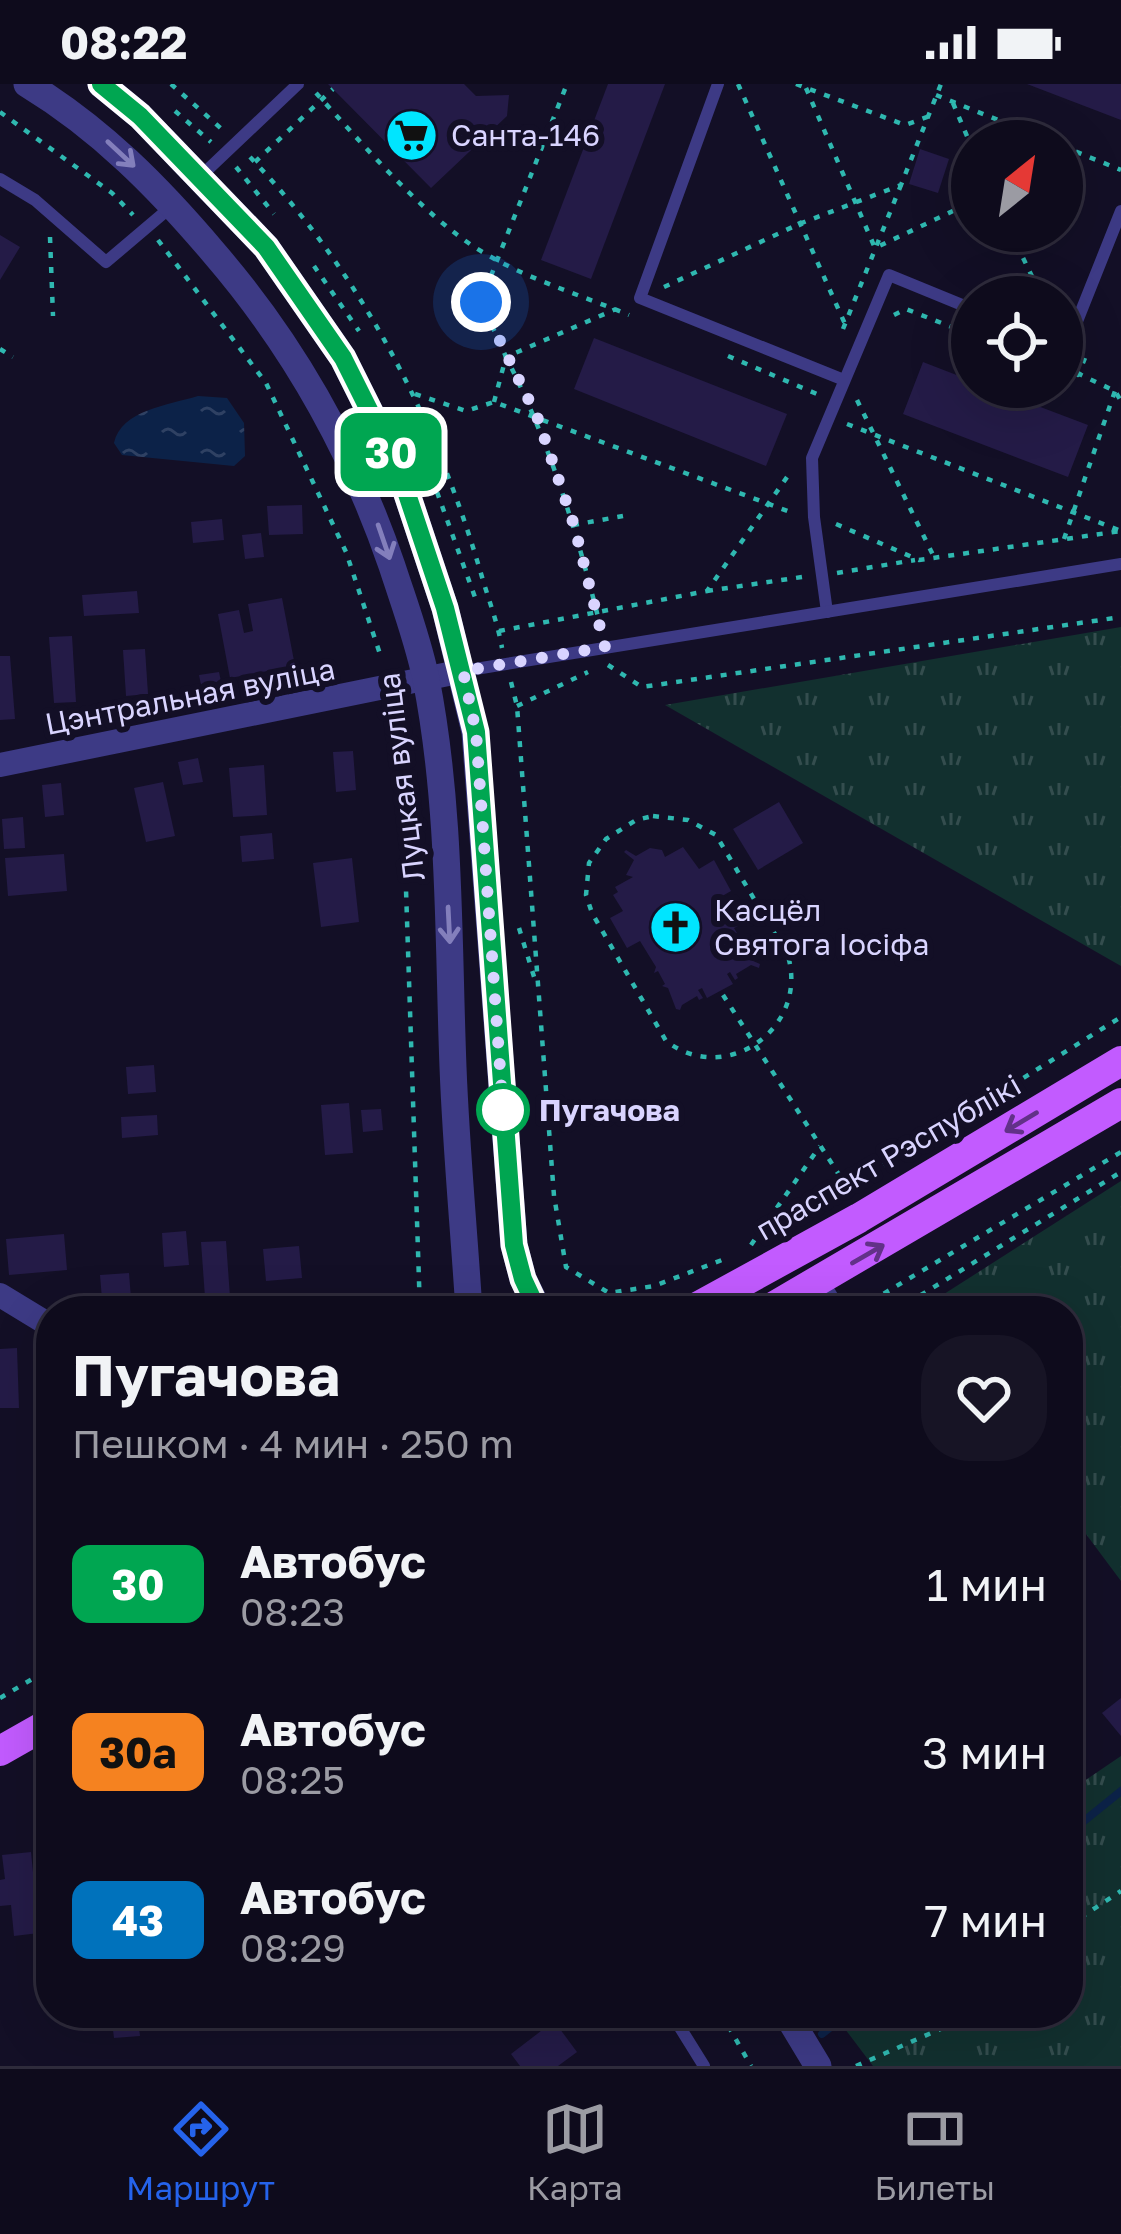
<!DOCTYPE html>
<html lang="ru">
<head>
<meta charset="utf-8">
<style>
	:root { --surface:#0e0b1c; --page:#171425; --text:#f1f3f6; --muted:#9b9ba3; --line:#2e2b3b; --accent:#2563eb }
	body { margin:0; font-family:"Golos Text",sans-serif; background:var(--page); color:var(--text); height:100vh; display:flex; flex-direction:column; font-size:45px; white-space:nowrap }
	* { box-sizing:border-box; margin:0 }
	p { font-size:39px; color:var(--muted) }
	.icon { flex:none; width:66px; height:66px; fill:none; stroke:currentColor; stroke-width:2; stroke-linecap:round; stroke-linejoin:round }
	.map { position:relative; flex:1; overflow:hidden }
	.side { position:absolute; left:36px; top:1212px; width:1047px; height:732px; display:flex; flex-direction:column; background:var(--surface); border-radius:48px; box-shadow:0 12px 48px #0002,0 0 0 3px var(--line) }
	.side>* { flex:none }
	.badge { padding:0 24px; border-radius:18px; font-size:42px; line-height:78px }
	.needle { width:78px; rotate:30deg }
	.controls { position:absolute; left:951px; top:36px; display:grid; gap:24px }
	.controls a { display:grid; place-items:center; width:132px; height:132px; border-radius:50%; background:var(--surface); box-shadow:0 12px 48px #0002,0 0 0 3px var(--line); font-size:60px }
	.you { position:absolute; width:60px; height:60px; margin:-30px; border:9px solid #fff; border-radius:50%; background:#1a73e8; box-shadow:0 0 0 18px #1a73e833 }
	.map>.badge { position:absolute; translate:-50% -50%; box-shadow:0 0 0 6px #fff }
	.round { display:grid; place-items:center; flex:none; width:126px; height:126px; border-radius:48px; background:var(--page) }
	.overview { display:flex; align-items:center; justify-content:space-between; height:204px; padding:0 36px }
	h1 { font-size:57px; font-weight:700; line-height:90px }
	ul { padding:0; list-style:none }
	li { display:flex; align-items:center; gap:36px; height:168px; padding:0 36px }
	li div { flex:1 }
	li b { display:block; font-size:45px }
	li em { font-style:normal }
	li .badge { min-width:132px; font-weight:700; text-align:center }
	.status { display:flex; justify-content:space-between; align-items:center; height:84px; padding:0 60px; background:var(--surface); direction:ltr }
	.status svg { height:33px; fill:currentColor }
	.dock { display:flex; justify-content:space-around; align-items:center; height:168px; border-top:3px solid var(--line); background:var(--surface); font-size:33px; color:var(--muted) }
	.dock a { display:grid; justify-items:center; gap:6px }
	.dock .current { color:var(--accent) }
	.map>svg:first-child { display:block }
	.grass { fill:url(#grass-tufts) }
	.water { fill:url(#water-ripples) }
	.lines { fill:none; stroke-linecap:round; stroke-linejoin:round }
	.stream { stroke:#0c2248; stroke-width:8 }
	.building { fill:#241b47 }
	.path { stroke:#2fb8b0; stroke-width:4.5; stroke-dasharray:6 9; stroke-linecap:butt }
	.service { stroke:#3d3a85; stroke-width:12 }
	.minor { stroke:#3d3a85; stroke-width:24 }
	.tertiary { stroke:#3d3a85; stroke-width:27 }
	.primary { stroke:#c25bff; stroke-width:30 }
	.oneway { stroke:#837fbc }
	.oneway2 { stroke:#623188 }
	.line-casing { stroke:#fff; stroke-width:27 }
	.line { stroke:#00a651; stroke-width:18 }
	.walk { stroke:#d9d4ff; stroke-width:12; stroke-dasharray:0 21.6 }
	.stop-dot { fill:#fff; stroke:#00a651; stroke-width:6 }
	.labels { text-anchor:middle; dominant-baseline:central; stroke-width:12; stroke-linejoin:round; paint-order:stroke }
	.poi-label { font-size:30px; fill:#d9d4ff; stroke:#130f26; text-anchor:start }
	.street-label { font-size:30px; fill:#d9d4ff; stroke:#130f26 }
	.stop-label { font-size:30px; font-weight:bold; fill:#d9d4ff; stroke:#130f26; text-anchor:start }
</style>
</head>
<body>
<div class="status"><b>08:22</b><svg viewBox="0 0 49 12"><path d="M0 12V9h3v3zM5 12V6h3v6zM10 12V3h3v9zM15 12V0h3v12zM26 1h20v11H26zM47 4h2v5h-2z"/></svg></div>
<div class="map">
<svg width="1121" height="1982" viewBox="0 0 1121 1982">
	<defs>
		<pattern id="grass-tufts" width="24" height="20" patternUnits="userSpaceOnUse" patternTransform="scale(3)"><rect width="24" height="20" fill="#12302f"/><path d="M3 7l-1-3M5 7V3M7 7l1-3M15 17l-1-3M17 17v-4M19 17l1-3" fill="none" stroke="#344d4e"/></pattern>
		<pattern id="water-ripples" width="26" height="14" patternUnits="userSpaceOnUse" patternTransform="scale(3)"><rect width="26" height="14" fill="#0c2248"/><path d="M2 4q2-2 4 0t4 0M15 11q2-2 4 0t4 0" fill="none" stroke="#2f4163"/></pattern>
	</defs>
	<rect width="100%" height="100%" fill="#130f26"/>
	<g class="grass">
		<path d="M1121 543V882L665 621Z"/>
		<path d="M1121 1097V1497L1068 1426V1227L919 1226Z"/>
		<path d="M1121 1672V1982H873L833 1929H1068V1708Z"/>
	</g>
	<path class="water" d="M198 312 227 314 244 339 245 372 234 382 122 371 114 359C121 326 169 321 198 312Z"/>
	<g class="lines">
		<g class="stream">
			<path d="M1068 1750 1121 1707"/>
			<path d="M822 1950 848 1929"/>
		</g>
	</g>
	<g class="building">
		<path d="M328 0H464L476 12 509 11 507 32 431 104Z"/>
		<path d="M608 0H665L591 195 541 176Z"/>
		<path d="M1027 0H1121V36Z"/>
		<path d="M920 65 949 75 938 109 909 100Z"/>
		<path d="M0 151 20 163 0 196Z"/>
		<path d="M594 254 787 330 766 382 574 305Z"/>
		<path d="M923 278 972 297V303H988L1088 341 1068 393 903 330Z"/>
		<path d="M302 421 303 450 269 451 267 422Z"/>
		<path d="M222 435 224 456 193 459 191 438Z"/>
		<path d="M261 449 264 473 245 475 242 451Z"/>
		<path d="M137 507 139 529 84 532 82 511Z"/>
		<path d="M282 514 295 582 230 594 218 530 239 526 244 549 253 547 248 520Z"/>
		<path d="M72 552 76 618 54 619 49 553Z"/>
		<path d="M145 565 148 610 126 612 123 566Z"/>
		<path d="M0 572H10L15 635 0 636Z"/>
		<path d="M219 588 224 612 204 616 199 591Z"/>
		<path d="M353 667 356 706 336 708 333 668Z"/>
		<path d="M198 674 203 698 183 701 178 678Z"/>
		<path d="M264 681 267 731 233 733 229 684Z"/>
		<path d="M163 698 175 752 146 758 134 704Z"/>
		<path d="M61 699 64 731 45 733 42 701Z"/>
		<path d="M779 718 803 759 758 786 733 745Z"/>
		<path d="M23 733 25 764 4 765 2 735Z"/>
		<path d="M272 749 274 775 242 778 240 752Z"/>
		<path d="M683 763 699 785 714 776 731 807 717 815 728 825 724 827 732 840 736 838 738 842 734 844 741 856 745 854 747 858 743 861 753 877 760 880 759 884 751 881 736 890 738 894 735 896 730 888 727 890 733 900 707 914 702 904 698 906 703 914 699 916 697 912 682 921 680 926 676 925 668 904 662 902 665 900 658 887 654 889 656 883 640 857 627 864 610 834 623 827 613 811 618 808 615 803 633 793 626 791 634 776 624 768 626 766 636 772 650 764 662 766 665 773Z"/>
		<path d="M64 770 67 807 8 812 5 774Z"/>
		<path d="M352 774 359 838 321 843 313 779Z"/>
		<path d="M154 981 156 1008 128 1010 126 983Z"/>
		<path d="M349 1019 353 1069 325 1071 321 1021Z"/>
		<path d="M381 1025 383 1046 363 1048 361 1026Z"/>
		<path d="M157 1031 158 1051 122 1054 121 1033Z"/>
		<path d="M186 1147 189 1181 164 1183 162 1149Z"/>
		<path d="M64 1150 67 1186 9 1191 6 1155Z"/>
		<path d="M226 1157 231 1227H206L201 1158Z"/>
		<path d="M299 1162 302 1194 266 1197 263 1165Z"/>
		<path d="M129 1189 132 1227H103L100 1191Z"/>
		<path d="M394 1213 395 1227H362L361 1216Z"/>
		<path d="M17 1264 19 1324H0V1265Z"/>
		<path d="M1121 1614V1652L1102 1629Z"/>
		<path d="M31 1768 39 1849 14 1852 11 1821 0 1822V1796L5 1795 2 1771Z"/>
		<path d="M111 1929H137L140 1952 114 1954Z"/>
		<path d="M554 1937 577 1968 558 1982H520L511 1970Z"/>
	</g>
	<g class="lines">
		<g class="path">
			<path d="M171 0 225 48"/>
			<path d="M738 0 845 240"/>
			<path d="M796 0 905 41 930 32"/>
			<path d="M806 4 875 164 972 118"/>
			<path d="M316 9C360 57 421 129 476 164 521 193 578 210 629 231"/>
			<path d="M936 11 1050 57"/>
			<path d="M953 19 972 64"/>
			<path d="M175 27 211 58"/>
			<path d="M0 28 112 109 133 131"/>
			<path d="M1062 62 1121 86"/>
			<path d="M250 73C363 191 437 338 482 493 489 517 498 540 502 564"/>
			<path d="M1062 76 1079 69"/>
			<path d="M255 78 333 5"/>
			<path d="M236 83 274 130"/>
			<path d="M1010 147 1042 213"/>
			<path d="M50 153 53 232"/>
			<path d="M158 156 266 299 346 468 382 576"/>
			<path d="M314 182 359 247"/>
			<path d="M664 203 799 140 901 101 941 0"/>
			<path d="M894 231 906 225 972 251"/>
			<path d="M843 245 901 101"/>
			<path d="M0 265 13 273"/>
			<path d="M728 272 817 310"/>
			<path d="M1062 285 1078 291 1085 274"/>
			<path d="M1077 289 1115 307 1121 317"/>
			<path d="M415 310 466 327 494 318 793 429"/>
			<path d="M857 316 934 473"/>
			<path d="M494 318 506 273 481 217 567 0"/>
			<path d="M847 340 1121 447"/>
			<path d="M437 408 476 516"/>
			<path d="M836 440 919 476 1121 447"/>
			<path d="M573 441 623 432"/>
			<path d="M1064 455 1115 307 1121 309"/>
			<path d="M837 489 915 476"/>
			<path d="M707 507 802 493"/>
			<path d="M601 545C578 451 550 359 506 273L616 225"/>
			<path d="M499 547 707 507 792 386"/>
			<path d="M608 581 642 603 1121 533"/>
			<path d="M511 598 517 622 554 1112 566 1183 609 1209 654 1202 722 1176"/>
			<path d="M517 622 588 588"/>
			<path d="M396 628 401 655 420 1227"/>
			<path d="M653 732 688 736 716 751 788 872C809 944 726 1003 666 957L592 829 586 811 589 779 606 755 636 736Z"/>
			<path d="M519 844 535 896"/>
			<path d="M723 911 847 1103"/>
			<path d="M820 1121 1121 933"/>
			<path d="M751 1161 820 1062"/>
			<path d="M858 1225 1121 1068"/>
			<path d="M895 1227 1121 1088"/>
			<path d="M0 1614 51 1584"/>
			<path d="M1068 1842 1121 1807"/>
			<path d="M721 1929 751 1982"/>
			<path d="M856 1982 961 1936 969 1929"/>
		</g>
		<g class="service">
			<path d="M718 0 640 214 844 296"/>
			<path d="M201 92 298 0"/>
			<path d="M0 95 35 116 106 178 172 122"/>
			<path d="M1062 263 1066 265 1121 127"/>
			<path d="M827 528 814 433 812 374 889 191 972 225"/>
			<path d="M463 587 1121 480"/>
			<path d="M823 1197 841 1227"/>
			<path d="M671 1929 704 1982"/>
		</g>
		<g class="minor">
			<path d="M0 681 463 587"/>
			<path d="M0 1211 51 1242"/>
		</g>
		<g class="tertiary">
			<path d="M27 0C101 45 159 104 214 169 295 263 352 365 392 482 404 519 418 556 426 595 451 722 448 854 453 983 456 1064 464 1146 469 1227"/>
			<path d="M101 0 140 32 266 163 343 274 399 386 445 524 475 648 514 1161 523 1195 539 1227"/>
			<path d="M786 1929 818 1982"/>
		</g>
		<g class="primary">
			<path d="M690 1227 859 1134 1121 977"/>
			<path d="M766 1227 1121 1019"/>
			<path d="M0 1667 51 1638"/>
		</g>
	</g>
	<defs><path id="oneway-shaft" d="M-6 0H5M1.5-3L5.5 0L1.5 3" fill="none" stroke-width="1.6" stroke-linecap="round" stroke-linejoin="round" transform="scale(3)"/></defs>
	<g class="oneway">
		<use href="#oneway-shaft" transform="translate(121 70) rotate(43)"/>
		<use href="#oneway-shaft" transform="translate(384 458) rotate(71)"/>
		<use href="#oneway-shaft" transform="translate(449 841) rotate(87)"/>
	</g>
	<g class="oneway2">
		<use href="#oneway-shaft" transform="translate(1021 1038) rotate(149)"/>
		<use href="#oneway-shaft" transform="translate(868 1170) rotate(-30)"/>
	</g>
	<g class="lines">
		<defs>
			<path id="line" d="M101 0 140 32 266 163 343 274 399 386 445 524 476 648 514 1161 523 1195 538 1227"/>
		</defs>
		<use href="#line" class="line-casing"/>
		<use href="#line" class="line"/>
		<path class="walk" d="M481 218 538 335 574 441 605 563 463 587 476 648 503 1026"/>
	</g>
	<defs>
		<symbol id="supermarket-disc" viewBox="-11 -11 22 22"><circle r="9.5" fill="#00e5ff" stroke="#130f26"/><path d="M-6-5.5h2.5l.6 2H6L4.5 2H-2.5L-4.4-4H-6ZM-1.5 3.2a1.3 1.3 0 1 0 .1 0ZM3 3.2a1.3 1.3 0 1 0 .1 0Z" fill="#111"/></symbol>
		<symbol id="church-disc" viewBox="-11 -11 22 22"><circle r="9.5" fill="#00e5ff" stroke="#130f26"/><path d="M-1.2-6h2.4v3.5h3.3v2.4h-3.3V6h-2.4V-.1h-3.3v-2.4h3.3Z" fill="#111"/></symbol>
	</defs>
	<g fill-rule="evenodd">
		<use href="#supermarket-disc" x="382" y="22" width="59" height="59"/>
		<use href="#church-disc" x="646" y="814" width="59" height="59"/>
	</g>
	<circle class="stop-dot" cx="503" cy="1026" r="24"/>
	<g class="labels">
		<g class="poi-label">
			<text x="451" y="51">Санта-146</text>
			<text x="714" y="826">Касцёл<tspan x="714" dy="34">Святога Іосіфа</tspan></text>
		</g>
		<g class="street-label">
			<text transform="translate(190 612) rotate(-11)">Цэнтральная вуліца</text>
			<text transform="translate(401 693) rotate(-97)">Луцкая вуліца</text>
			<text transform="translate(888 1073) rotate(-30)">праспект Рэспублікі</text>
		</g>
		<g class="stop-label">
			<text x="539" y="1026">Пугачова</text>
		</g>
	</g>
</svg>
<div class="controls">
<a><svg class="needle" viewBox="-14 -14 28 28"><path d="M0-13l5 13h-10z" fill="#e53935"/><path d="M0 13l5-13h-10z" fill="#9b9ba3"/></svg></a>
<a><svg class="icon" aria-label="locate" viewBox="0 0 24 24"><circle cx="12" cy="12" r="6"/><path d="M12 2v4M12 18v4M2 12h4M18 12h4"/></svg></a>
</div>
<div class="you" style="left:481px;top:218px"></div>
<b class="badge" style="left:391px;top:368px;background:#00a651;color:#fff">30</b>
<section class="side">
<div class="overview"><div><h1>Пугачова</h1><p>Пешком · 4 мин · 250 m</p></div><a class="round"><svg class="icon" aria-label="heart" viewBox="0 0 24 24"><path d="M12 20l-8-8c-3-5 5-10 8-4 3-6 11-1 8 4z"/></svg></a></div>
<ul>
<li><span class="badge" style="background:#00a651;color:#fff">30</span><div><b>Автобус</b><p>08:23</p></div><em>1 мин</em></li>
<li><span class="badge" style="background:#f58220;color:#111">30а</span><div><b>Автобус</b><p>08:25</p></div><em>3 мин</em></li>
<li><span class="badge" style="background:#0072bc;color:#fff">43</span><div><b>Автобус</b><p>08:29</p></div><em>7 мин</em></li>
</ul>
</section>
</div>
<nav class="dock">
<a class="current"><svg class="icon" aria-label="directions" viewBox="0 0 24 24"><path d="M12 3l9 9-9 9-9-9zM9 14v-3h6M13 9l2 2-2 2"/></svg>Маршрут</a>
<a><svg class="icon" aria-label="map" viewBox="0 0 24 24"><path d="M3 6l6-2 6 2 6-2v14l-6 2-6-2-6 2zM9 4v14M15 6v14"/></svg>Карта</a>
<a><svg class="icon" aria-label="tickets" viewBox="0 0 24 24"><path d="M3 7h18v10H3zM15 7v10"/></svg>Билеты</a>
</nav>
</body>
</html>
